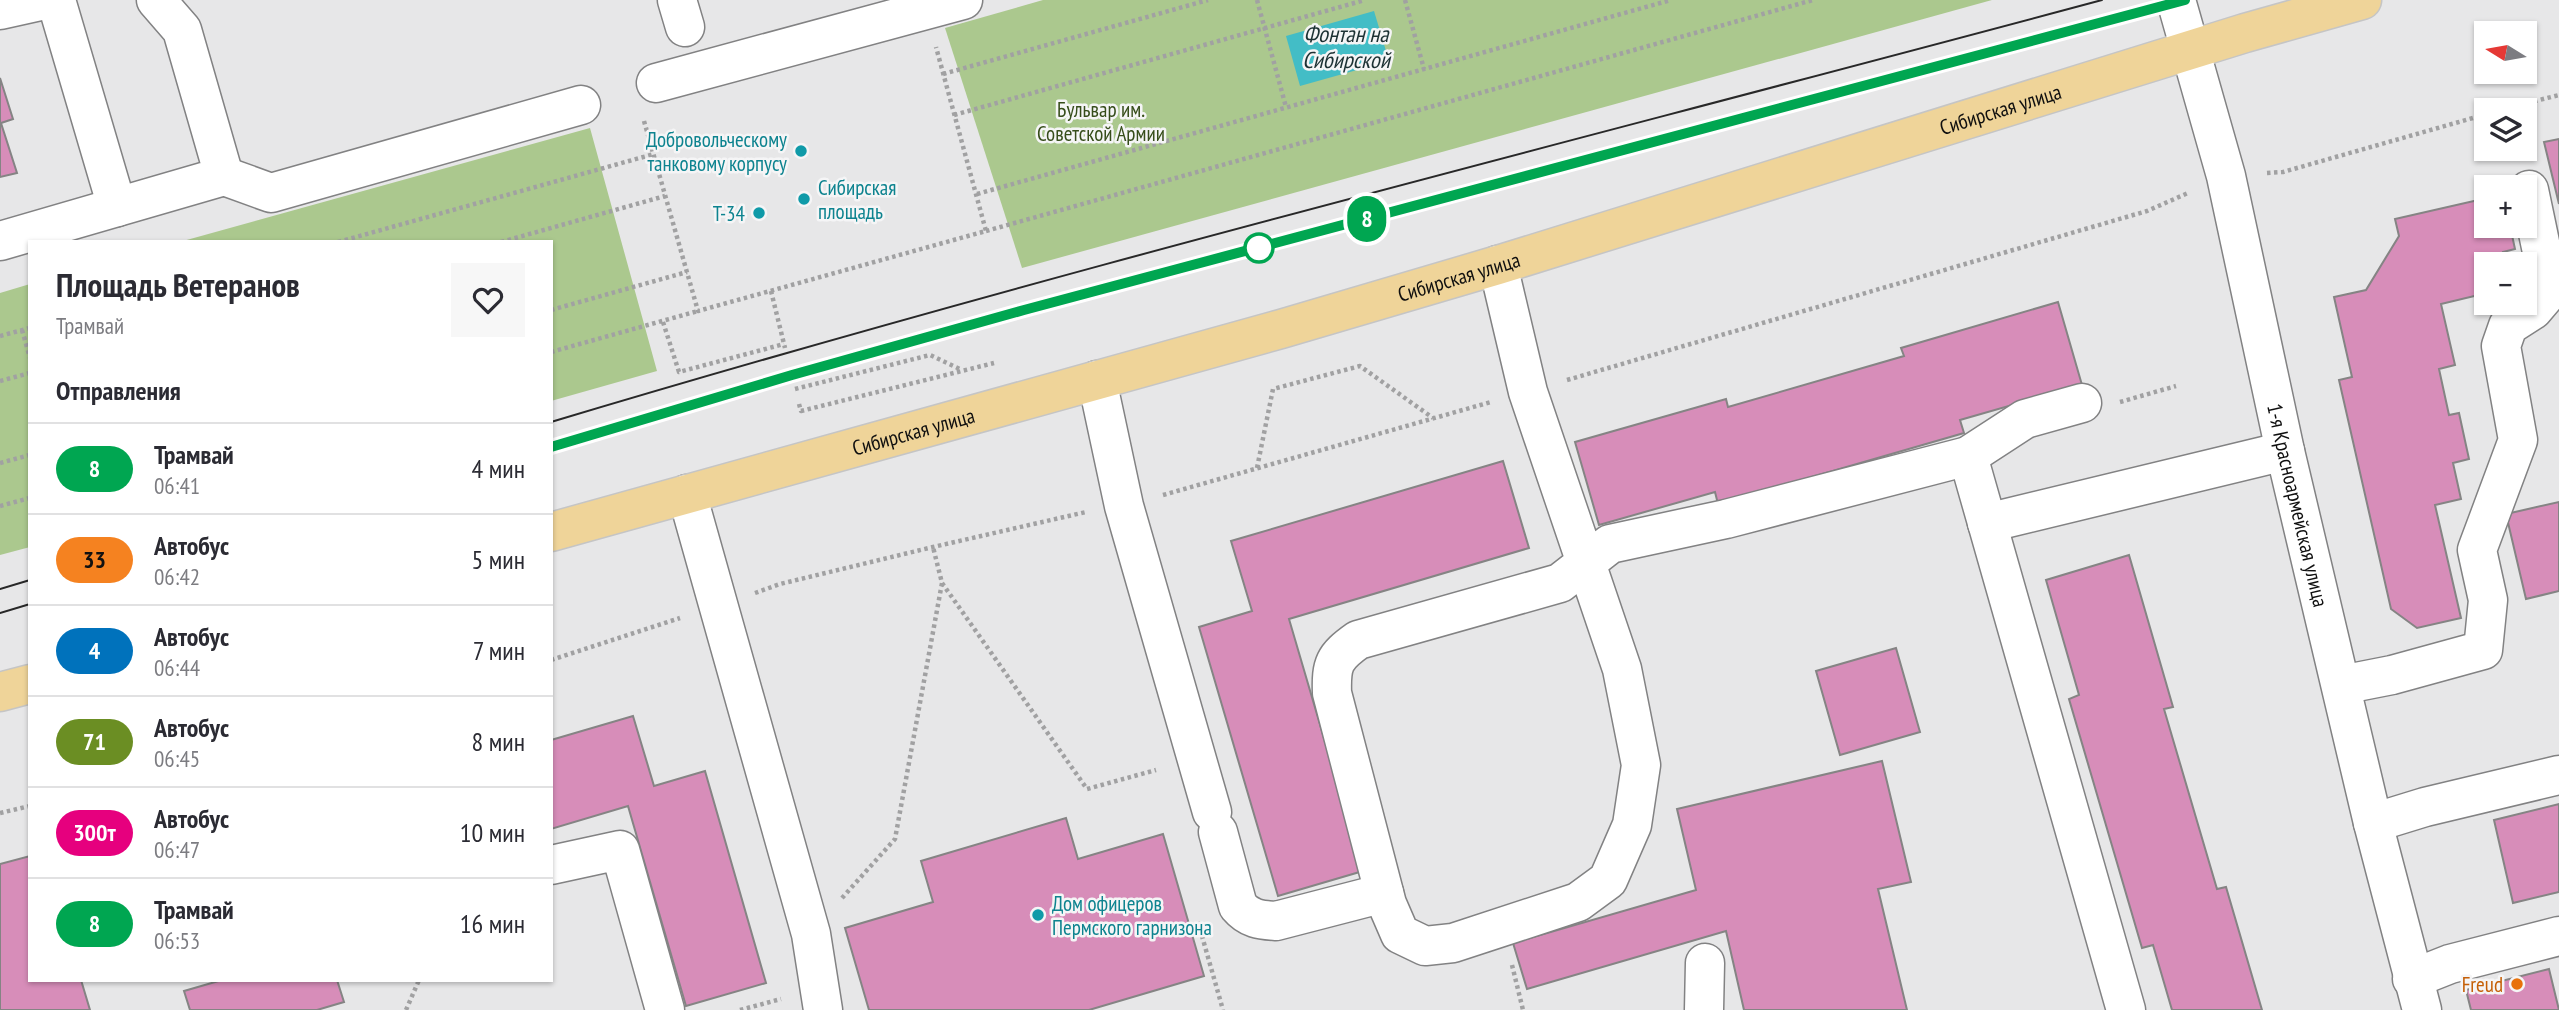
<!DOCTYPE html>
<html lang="ru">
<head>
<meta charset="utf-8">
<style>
	:root { --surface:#fff; --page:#f7f7f7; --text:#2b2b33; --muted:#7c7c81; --line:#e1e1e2 }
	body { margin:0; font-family:"PT Sans Narrow",sans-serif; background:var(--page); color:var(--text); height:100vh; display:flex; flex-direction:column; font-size:26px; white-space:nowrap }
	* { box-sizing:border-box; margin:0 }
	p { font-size:23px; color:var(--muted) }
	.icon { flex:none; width:38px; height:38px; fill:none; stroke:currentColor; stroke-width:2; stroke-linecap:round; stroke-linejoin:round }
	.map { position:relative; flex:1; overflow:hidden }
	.details { position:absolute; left:28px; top:240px; width:525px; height:742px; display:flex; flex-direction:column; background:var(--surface); border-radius:0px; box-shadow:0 2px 5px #0004 }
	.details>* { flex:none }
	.badge { padding:0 14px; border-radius:23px; font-size:24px; line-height:46px }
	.needle { width:46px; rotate:281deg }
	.fabs { position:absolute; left:2474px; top:21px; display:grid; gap:14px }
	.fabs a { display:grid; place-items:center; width:63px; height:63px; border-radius:0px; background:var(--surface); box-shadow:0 2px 5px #0004; font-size:35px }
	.map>.badge { position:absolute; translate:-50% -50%; box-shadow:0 0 0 4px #fff }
	h2 { padding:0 28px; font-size:26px; line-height:63px }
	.round { display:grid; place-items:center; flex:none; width:74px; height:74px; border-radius:0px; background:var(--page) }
	.overview { display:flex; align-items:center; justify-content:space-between; height:119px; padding:0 28px }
	h1 { font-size:33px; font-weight:600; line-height:52px }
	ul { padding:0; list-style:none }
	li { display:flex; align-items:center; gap:21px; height:91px; padding:0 28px; border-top:2px solid var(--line) }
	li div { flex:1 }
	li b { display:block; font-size:26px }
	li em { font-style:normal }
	li .badge { min-width:77px; font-weight:700; text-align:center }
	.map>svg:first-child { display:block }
	.green { fill:#abc88e }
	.water { fill:#43bdc6 }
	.building { fill:#d78db9; stroke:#858484; stroke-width:2 }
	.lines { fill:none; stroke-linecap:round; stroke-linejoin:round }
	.minor-casing { stroke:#828283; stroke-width:41 }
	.major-casing { stroke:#c5c5c5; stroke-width:41 }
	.path { stroke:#a1a1a2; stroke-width:4.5; stroke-dasharray:3.5 3.5; stroke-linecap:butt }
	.minor { stroke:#fff; stroke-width:38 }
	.major { stroke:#efd499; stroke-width:38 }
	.tram { stroke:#282828; stroke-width:2 }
	.line-casing { stroke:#fff; stroke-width:16 }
	.line { stroke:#00a651; stroke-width:10 }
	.culture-dot { fill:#0f9aa8; stroke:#f5f5f6; stroke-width:2.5 }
	.stop-dot { fill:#fff; stroke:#00a651; stroke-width:3.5 }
	.food-dot { fill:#e8710a; stroke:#f5f5f6; stroke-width:2.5 }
	.labels { text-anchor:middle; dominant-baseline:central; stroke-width:5; stroke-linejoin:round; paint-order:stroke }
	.park-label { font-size:21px; fill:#364d1a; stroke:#f5f5f6 }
	.street-label { font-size:21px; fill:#0f0f0f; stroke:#f5f5f6 }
	.culture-label { font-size:21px; fill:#0d838f; stroke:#f5f5f6; text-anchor:end }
	.food-label { font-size:21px; fill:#c56008; stroke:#f5f5f6; text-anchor:end }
	.water-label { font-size:23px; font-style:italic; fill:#1c3133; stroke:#f5f5f6 }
</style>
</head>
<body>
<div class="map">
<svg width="2559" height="1010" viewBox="0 0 2559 1010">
	<rect width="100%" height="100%" fill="#e7e7e8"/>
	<g class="green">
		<path d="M1043 0H1992L1022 268 945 28Z"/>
		<path d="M590 128 657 371 551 401V242L183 241Z"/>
		<path d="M30 284V547L0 555V293Z"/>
	</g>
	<path class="water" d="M1374 11 1389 61 1300 86 1286 36Z"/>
	<g class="building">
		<path d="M0 78 13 119 1 123 17 173 0 177Z"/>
		<path d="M2559 139V204L2544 142Z"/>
		<path d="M2487 198V226H2510L2515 249 2503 252 2505 264H2487V293L2441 304 2455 365 2439 369 2449 415 2459 413 2469 459 2453 463 2461 499 2435 505 2461 618 2417 628 2391 609 2339 380 2352 377 2334 297 2366 290 2399 236 2395 219Z"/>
		<path d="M2058 302 2082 385 1960 420 1964 433 1718 504 1715 492 1599 525 1575 442 1726 399 1728 407 1904 356 1901 348Z"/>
		<path d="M1503 461 1529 548 1289 619 1363 871 1278 896 1199 627 1252 611 1231 541Z"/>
		<path d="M2559 502V591L2526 599 2506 514Z"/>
		<path d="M2129 555 2173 707 2164 709 2217 889 2226 887 2262 1010H2172L2153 945 2142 948 2069 699 2079 695 2046 580Z"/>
		<path d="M1896 648 1920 732 1840 755 1816 671Z"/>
		<path d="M633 716 654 786 705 771 766 983 686 1006 628 806 551 829V740Z"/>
		<path d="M1882 761 1911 882 1878 889 1907 1010H1744L1726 931 1527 989 1513 943 1696 890 1677 809Z"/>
		<path d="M2559 804V892L2513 903 2494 820Z"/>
		<path d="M1066 818 1078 859 1163 834 1204 976 1089 1010H869L845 928 933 902 921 861Z"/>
		<path d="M30 856V980H81L90 1010H0V864Z"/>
		<path d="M2549 969 2559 1010H2471L2466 990Z"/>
		<path d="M222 980H337L344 1002 317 1010H190L184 991Z"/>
	</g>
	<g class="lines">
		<defs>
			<g id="minor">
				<path d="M56 0 117 207"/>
				<path d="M677 0 685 27"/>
				<path id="s1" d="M2176 0 2226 176 2285 451 2373 823 2422 1010"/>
				<path d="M0 10 45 0"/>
				<path d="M656 83 963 0"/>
				<path d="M224 176 271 193 581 105"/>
				<path d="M0 241 224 176 182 30 156 0"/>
				<path d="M1498 265 1528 392 1622 669 1641 765 1632 825 1608 880 1578 902 1453 943 1425 946 1400 934 1387 904 1332 693C1331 664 1334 657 1358 640L1560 583 1610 544 1726 519 1968 456 2025 419 2082 403"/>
				<path d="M1097 380 1124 506 1212 812"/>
				<path d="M1968 456 2126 1010"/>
				<path d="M687 494 811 934 823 1010"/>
				<path d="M1987 523 2285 451"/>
				<path d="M2341 685 2392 675 2483 650 2488 600 2477 550 2518 440 2501 346 2508 326 2533 310 2550 290 2529 190"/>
				<path d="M2373 823 2425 807 2559 775"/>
				<path d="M1218 832 1238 906C1249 919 1260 920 1276 921L1384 893"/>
				<path d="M551 865 620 850 665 1010"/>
				<path d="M2412 979 2450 964 2559 936"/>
				<path d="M1704 1010 1705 963"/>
			</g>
			<g id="major">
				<path id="s2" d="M551 532 1281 329 1498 265 2245 33 2362 0"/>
				<path d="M0 692 30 684"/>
			</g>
		</defs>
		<use href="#minor" class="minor-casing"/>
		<use href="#major" class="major-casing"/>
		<g class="path">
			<path d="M1257 0 1286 107"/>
			<path d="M1405 0 1424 69"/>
			<path d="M943 74 1208 0"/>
			<path d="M2500 110 2559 95"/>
			<path d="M954 115 1365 0"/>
			<path d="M644 121 698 311 986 231 936 47"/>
			<path d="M2267 173 2283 172 2487 114"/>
			<path d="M977 194 1671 0"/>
			<path d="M986 231 1813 0"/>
			<path d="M338 242 654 154"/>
			<path d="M501 242 665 196"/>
			<path d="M771 291 785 348"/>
			<path d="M551 310 687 272"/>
			<path d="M663 322 679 372 784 344"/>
			<path d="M22 330 30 358"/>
			<path d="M0 336 30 328"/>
			<path d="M551 352 698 311"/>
			<path d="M1567 380 2147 211 2188 193"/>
			<path d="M0 381 30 373"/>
			<path d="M795 389 930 355 962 370"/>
			<path d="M2120 402 2176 386"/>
			<path d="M799 404 801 411 994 363"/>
			<path d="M0 463 30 455"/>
			<path d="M1257 468 1273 389 1360 366 1433 418"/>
			<path d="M1163 495 1491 402"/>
			<path d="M0 506 30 498"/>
			<path d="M942 583 1087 789 1156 770"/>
			<path d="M755 593 780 584 933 547 1086 512"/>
			<path d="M551 660 680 618"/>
			<path d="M0 813 30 806"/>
			<path d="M842 898 895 839 942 583 933 547"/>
			<path d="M1198 922 1223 1010"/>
			<path d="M1512 965 1523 1010"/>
			<path d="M406 1010 419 980"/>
			<path d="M740 1010 781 999"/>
		</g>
		<use href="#minor" class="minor"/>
		<use href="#major" class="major"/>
		<g class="tram">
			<path d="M551 422C1064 268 1584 139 2102 0"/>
			<path d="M551 447 792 375 1024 310 2185 0"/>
			<path d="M0 589 30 580"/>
			<path d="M0 613 30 604"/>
		</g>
	</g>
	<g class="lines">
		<defs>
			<path id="line" d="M551 447 792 375 1024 310 2185 0"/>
		</defs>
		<use href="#line" class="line-casing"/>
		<use href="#line" class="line"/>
	</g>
	<g class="culture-dot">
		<circle cx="801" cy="151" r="7"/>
		<circle cx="804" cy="199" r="7"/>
		<circle cx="759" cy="213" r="7"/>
		<circle cx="1038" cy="915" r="7"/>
	</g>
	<circle class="stop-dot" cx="1259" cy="248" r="14"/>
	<circle class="food-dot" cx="2517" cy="984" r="7"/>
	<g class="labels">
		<g class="park-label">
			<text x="1101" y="109">Бульвар им.<tspan x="1101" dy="24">Советской Армии</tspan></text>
		</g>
		<g class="street-label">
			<text stroke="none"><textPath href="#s2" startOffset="1510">Сибирская улица</textPath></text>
			<text stroke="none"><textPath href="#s2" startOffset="943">Сибирская улица</textPath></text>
			<text stroke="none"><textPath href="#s2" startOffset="376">Сибирская улица</textPath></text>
			<text stroke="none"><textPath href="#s1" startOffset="520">1-я Красноармейская улица</textPath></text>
		</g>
		<g class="culture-label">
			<text x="787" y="139">Добровольческому<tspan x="787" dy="24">танковому корпусу</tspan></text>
			<text x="818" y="187" text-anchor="start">Сибирская<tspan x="818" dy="24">площадь</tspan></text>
			<text x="745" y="213">T-34</text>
			<text x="1052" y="903" text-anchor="start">Дом офицеров<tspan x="1052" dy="24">Пермского гарнизона</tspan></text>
		</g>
		<g class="food-label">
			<text x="2503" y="984">Freud</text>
		</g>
		<g class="water-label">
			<text x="1346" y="33">Фонтан на<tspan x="1346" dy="26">Сибирской</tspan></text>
		</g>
	</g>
</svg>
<div class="fabs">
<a><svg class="needle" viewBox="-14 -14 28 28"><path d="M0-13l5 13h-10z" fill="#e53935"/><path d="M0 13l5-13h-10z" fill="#7c7c81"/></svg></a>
<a><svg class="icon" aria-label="layers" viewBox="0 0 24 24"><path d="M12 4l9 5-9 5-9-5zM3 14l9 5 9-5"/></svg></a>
<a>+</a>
<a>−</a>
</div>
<b class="badge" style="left:1367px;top:219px;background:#00a651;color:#fff">8</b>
<section class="details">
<div class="overview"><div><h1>Площадь Ветеранов</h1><p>Трамвай</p></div><a class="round"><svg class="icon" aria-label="heart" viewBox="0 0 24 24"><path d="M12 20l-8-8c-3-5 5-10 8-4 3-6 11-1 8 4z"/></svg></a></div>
<h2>Отправления</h2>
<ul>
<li><span class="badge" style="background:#00a651;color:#fff">8</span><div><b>Трамвай</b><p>06:41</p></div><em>4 мин</em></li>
<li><span class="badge" style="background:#f58220;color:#111">33</span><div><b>Автобус</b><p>06:42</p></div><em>5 мин</em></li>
<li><span class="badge" style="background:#0072bc;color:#fff">4</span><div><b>Автобус</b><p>06:44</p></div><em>7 мин</em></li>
<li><span class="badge" style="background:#6b8e23;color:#fff">71</span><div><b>Автобус</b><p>06:45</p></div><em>8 мин</em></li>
<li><span class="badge" style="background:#e6007e;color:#fff">300т</span><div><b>Автобус</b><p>06:47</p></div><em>10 мин</em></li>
<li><span class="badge" style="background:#00a651;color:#fff">8</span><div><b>Трамвай</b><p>06:53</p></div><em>16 мин</em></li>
</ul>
</section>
</div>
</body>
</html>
